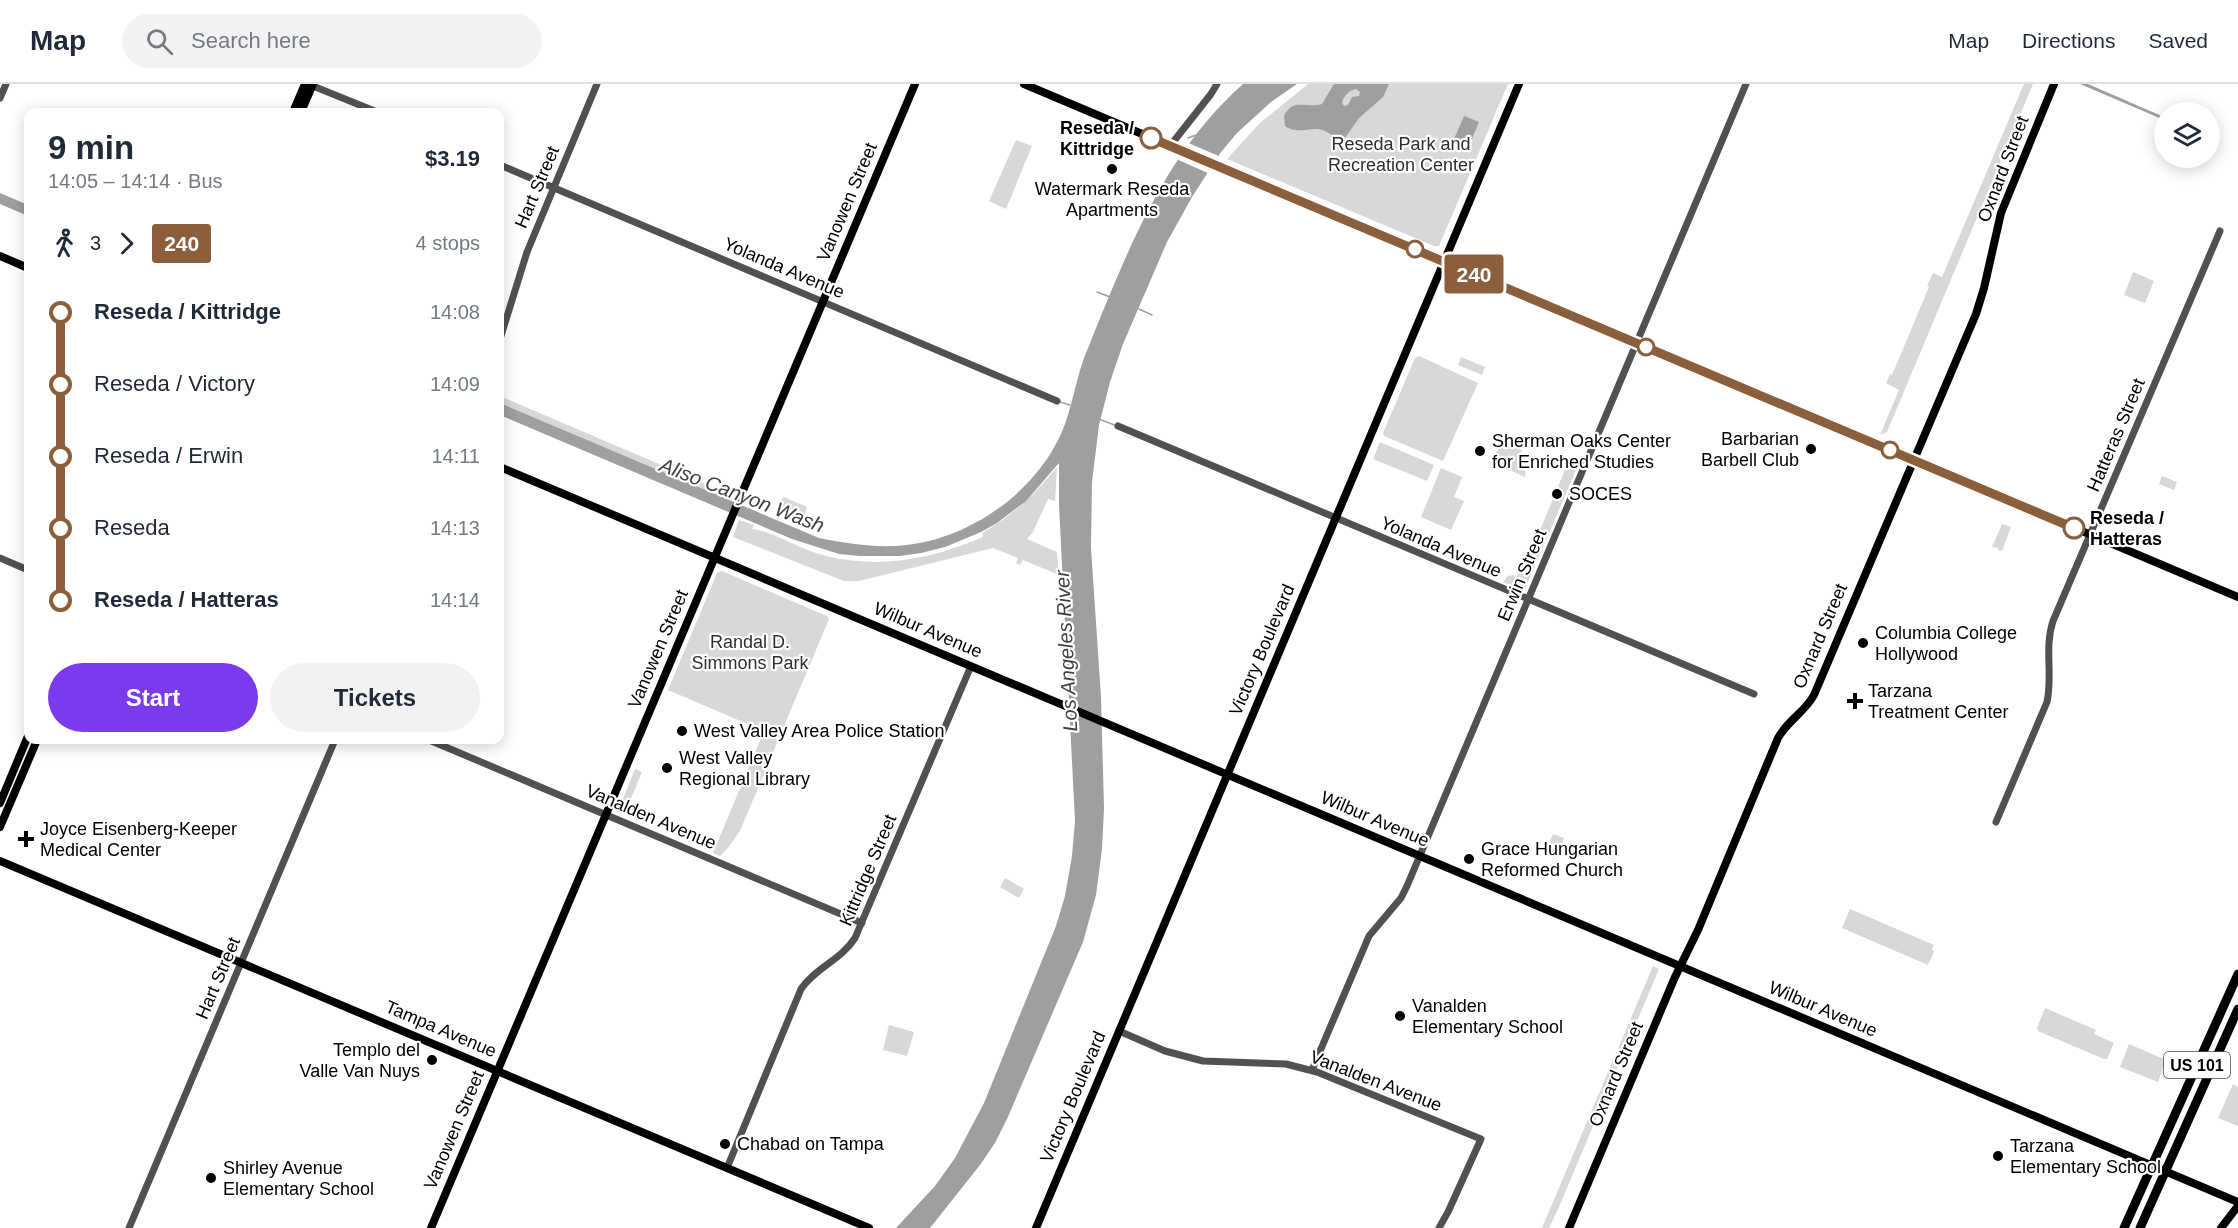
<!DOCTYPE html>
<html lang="en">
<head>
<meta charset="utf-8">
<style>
	:root { --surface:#fff; --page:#f2f2f3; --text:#1f2937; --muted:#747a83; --line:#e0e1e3; --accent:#7c3aed }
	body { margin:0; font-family:Arial,sans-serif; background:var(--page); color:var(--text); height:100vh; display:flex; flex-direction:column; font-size:22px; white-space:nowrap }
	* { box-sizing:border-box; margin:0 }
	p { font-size:20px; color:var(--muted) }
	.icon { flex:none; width:33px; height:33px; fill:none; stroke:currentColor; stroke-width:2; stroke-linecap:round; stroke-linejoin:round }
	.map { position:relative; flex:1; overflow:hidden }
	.details { position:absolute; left:24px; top:24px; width:480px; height:636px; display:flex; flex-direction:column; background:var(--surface); border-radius:12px; box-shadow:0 3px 15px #0003 }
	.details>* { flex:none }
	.badge { padding:0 12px; border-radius:4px; font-size:21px; line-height:39px }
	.fabs { position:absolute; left:2154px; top:18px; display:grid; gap:12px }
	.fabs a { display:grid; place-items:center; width:66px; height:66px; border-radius:50%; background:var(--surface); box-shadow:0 3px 15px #0003; font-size:30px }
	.map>.badge { position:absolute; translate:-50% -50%; box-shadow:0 0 0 3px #fff }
	.legs { display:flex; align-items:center; gap:9px; height:66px; padding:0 24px; font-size:20px }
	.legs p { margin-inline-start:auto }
	.headline { display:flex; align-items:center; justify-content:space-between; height:102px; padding:0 24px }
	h1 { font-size:33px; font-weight:800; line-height:45px }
	.action { display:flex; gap:12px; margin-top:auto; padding:12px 24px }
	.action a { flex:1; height:69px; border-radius:36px; background:var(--accent); color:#fff; font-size:24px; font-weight:800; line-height:69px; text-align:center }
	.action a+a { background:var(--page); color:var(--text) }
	ul { padding:0 24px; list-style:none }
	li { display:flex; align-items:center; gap:21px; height:72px; font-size:22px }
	li i { display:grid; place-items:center; width:9px; height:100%; margin:0 8px; background:currentColor }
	li i::after { content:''; width:15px; height:15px; margin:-8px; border:4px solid; border-radius:50%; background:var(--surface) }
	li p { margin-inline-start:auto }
	li:first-child i { background:linear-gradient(#0000 50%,currentColor 0) }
	li:last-child i { background:linear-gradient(currentColor 50%,#0000 0) }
	header { display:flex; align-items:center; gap:36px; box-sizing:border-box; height:84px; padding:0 30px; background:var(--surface); border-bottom:2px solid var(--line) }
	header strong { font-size:28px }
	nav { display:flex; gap:33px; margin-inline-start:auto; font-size:21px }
	.search { width:420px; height:54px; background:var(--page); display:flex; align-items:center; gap:15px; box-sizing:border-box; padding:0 21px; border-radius:33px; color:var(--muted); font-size:22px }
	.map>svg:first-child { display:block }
	.green { fill:#d8d8d8 }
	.water { fill:#9f9f9f; fill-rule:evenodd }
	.pier { fill:#fff }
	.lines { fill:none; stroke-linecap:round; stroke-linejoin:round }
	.stream { stroke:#9f9f9f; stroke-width:1.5 }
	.minor { stroke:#515151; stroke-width:7 }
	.major { stroke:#000; stroke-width:8 }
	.highway { stroke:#000; stroke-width:9 }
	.line-1-casing { stroke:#fff; stroke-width:14 }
	.line-1 { stroke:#8b5e3c; stroke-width:9 }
	.stop-1-dot { fill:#fff; stroke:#8b5e3c; stroke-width:3 }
	.poi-dot { fill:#000; stroke:#fff; stroke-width:2 }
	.labels { text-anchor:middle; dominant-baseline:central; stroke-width:4.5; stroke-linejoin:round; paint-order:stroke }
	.shield { fill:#fff; stroke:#4c4c4c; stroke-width:1.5 }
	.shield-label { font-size:16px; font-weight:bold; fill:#000 }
	.stop-label { font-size:18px; font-weight:bold; fill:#000; stroke:#fff; text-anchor:end }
	.park-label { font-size:18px; fill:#2f2f2f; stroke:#fff }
	.street-label { font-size:18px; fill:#000; stroke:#fff }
	.poi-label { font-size:18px; fill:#000; stroke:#fff; text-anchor:start }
	.water-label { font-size:20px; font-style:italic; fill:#404040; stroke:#fff }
</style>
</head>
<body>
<header>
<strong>Map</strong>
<div class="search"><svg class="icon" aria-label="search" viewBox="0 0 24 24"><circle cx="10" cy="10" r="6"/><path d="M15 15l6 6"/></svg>Search here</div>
<nav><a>Map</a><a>Directions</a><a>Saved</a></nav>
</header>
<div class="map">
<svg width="2238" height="1144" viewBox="0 0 2238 1144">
	<rect width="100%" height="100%" fill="#fff"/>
	<g class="green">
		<path d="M1308 0H1508L1439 162H1434L1227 75 1260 39Z"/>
		<path d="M2024 0H2033L1887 348 1880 351 1899 306 1886 299 1890 290 1892 291 1929 203 1927 202 1933 189 1942 193Z"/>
		<path d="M1016 56 1032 62 1006 125 989 117Z"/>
		<path d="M2133 188 2154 197 2145 219 2124 211Z"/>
		<path d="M1419 272 1478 299 1443 377 1384 352 1383 349 1415 274Z"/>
		<path d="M1461 273 1485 283 1482 291 1458 281Z"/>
		<path d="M500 312 727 409 730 411 729 416 500 319Z"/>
		<path d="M1504 349C1521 358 1527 374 1525 393L1505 384 1507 379 1506 375 1496 371Z"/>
		<path d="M1380 358 1434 381 1427 397 1373 375Z"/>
		<path d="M1582 372 1525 505 1522 506 1503 498 1508 492 1513 491 1516 493 1523 485 1519 483 1523 471 1533 475 1542 453 1538 451 1569 376Z"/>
		<path d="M1057 383 1055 417 1048 415 1033 448 1027 455 1057 468 1059 491 1023 476 1020 481 1016 479 1018 474 993 464 859 497H844L733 453 739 436 754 441 752 445C772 447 793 461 813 468 871 487 927 477 983 453L982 449C1012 432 1035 410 1057 383Z"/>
		<path d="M1441 384 1462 393 1454 413 1464 417 1451 446 1421 433Z"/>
		<path d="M2162 392 2177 398 2174 406 2159 400Z"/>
		<path d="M784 413 807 423 803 438 799 439 777 429 782 415Z"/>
		<path d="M2002 440 2011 443 2002 467 1998 466V464L1992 463Z"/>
		<path d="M722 487 827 532 829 535 740 747 728 764 720 772 713 769 764 647 668 606 717 489Z"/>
		<path d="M635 685 642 688 627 724 649 733 646 740 618 727Z"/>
		<path d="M1553 750 1564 754 1559 767 1548 762Z"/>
		<path d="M1005 794 1024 805 1019 814 1000 803Z"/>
		<path d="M1850 825 1934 861 1932 865 1934 868 1928 881 1842 844Z"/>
		<path d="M1653 882 1659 885 1559 1123 1549 1144H1542Z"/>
		<path d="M2045 924 2096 946 2094 950 2114 959 2107 975H2104L2038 947 2037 944Z"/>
		<path d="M889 941 914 948 907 972 883 966Z"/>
		<path d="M2129 960 2166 976 2158 998 2120 983Z"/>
		<path d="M2233 1000 2238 1003V1042L2218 1034Z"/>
	</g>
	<g class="water">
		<path d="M1243 0H1297L1271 18 1237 49 1221 68 1192 113 1167 158 1123 260 1110 298 1099 341 1092 398 1091 464 1101 613 1104 724 1102 765 1096 811 1083 858 1007 1035 995 1059 980 1081 930 1144H896L935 1102 955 1074 984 1019 1056 842 1065 812 1072 772 1075 737 1059 421V379L1026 417 997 439 981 448 945 463 921 469 900 472H860L839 470 792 455 500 331V319L819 454C845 459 869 463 895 462 963 459 1033 412 1061 350 1073 323 1076 291 1088 264 1127 168 1164 70 1243 0Z"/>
		<path d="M1334 0H1389L1383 13 1359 34 1345 54C1333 56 1329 46 1318 45 1307 44 1295 50 1285 42L1284 32C1293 13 1306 25 1322 20ZM1356 5 1360 8 1359 12 1352 13 1348 21 1344 22 1342 19C1343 13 1349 6 1356 5Z"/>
		<path d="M2080 0H2088L2164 33V36Z"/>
		<path d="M1464 32 1479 38 1469 62 1454 55Z"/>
		<path d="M0 109 28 121V132L0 120Z"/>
	</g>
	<path class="pier" d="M1186 58 1221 73 1210 90 1174 74Z"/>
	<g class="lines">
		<g class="stream">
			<path d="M1188 54 1196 51"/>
			<path d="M1097 208 1110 213"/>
			<path d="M1139 225 1152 231"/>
			<path d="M1060 318 1070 321"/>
			<path d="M1099 335 1117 342"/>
		</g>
		<g class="minor">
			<path d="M308 0 377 28"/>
			<path d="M0 14 6 0"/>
			<path d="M1170 62 1211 10 1217 0"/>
			<path d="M500 81 1057 317"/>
			<path d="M500 255 527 168 597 0"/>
			<path d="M1118 342 1754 610"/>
			<path d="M0 474 28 486"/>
			<path d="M429 656 862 839"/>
			<path d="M1996 738 2047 618C2053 591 2044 564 2053 537L2220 147"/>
			<path d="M1119 947 1165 967 1203 977 1286 980 1317 988 1481 1055 1448 1128 1439 1144"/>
			<path d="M1312 986 1369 852 1401 814 1407 802 1746 0"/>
			<path d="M727 1084 801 905C815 884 841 876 855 854L971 582"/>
			<path d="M129 1144 335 656"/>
		</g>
		<g class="major">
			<path d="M1024 0 2238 513"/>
			<path d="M293 28 305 0"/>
			<path d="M301 28 313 0"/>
			<path d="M0 172 28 184"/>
			<path d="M500 383 2238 1118"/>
			<path d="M0 719 28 652"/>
			<path d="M0 743 37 656"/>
			<path d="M0 777 869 1144"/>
			<path d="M431 1144 915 0"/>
			<path d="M1036 1144 1519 0"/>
			<path d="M1569 1144 1675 893 1698 846 1778 654C1787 637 1805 628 1814 611L1976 230 1984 204 2001 129 2054 0"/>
			<path d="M2221 1144 2238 1122"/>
		</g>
		<g class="highway">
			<path d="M2124 1144 2238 890"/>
			<path d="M2140 1144 2238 925"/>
		</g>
	</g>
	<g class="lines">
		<defs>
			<path id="line-1" d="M1151 54 2074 444"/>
		</defs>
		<use href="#line-1" class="line-1-casing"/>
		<use href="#line-1" class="line-1"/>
	</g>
	<g class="stop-1-dot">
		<circle cx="1151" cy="54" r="10"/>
		<circle cx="1415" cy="165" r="8"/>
		<circle cx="1646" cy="263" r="8"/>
		<circle cx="1890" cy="366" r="8"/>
		<circle cx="2074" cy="444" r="10"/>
	</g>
	<g class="poi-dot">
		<circle cx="1112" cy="85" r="6"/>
		<circle cx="1811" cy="365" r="6"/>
		<circle cx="1480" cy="367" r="6"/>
		<circle cx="1557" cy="410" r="6"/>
		<circle cx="1863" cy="559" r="6"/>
		<path d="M1852 608h6v6h6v6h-6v6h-6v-6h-6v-6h6z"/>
		<circle cx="682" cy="647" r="6"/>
		<circle cx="667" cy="684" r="6"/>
		<path d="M23 746h6v6h6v6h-6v6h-6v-6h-6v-6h6z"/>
		<circle cx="1469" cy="775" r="6"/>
		<circle cx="1400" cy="932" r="6"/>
		<circle cx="432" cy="976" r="6"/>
		<circle cx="725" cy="1060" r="6"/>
		<circle cx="1998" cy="1072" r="6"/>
		<circle cx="211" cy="1094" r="6"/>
	</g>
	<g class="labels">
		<rect class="shield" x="2164" y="968" width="66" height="26" rx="4.5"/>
		<g class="shield-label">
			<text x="2197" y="981">US 101</text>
		</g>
		<g class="stop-label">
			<text x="1134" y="44">Reseda /<tspan x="1134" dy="21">Kittridge</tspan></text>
			<text x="2090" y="434" text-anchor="start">Reseda /<tspan x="2090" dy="21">Hatteras</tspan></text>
		</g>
		<g class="park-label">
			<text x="1401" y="60">Reseda Park and<tspan x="1401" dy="21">Recreation Center</tspan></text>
			<text x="750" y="558">Randal D.<tspan x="750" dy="21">Simmons Park</tspan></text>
		</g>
		<g class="street-label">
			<text transform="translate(2003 85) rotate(-69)">Oxnard Street</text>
			<text transform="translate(537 103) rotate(-67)">Hart Street</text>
			<text transform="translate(847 118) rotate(-67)">Vanowen Street</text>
			<text transform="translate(784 184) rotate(23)">Yolanda Avenue</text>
			<text transform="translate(2116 351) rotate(-67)">Hatteras Street</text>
			<text transform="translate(1441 463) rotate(23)">Yolanda Avenue</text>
			<text transform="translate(1522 491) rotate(-67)">Erwin Street</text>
			<text transform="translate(928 546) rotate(23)">Wilbur Avenue</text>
			<text transform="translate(1820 552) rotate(-67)">Oxnard Street</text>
			<text transform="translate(658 565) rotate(-67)">Vanowen Street</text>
			<text transform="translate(1262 566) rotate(-67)">Victory Boulevard</text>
			<text transform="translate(651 733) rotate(23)">Vanalden Avenue</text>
			<text transform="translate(1375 735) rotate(23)">Wilbur Avenue</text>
			<text transform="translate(868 786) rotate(-67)">Kittridge Street</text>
			<text transform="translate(218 894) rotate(-67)">Hart Street</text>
			<text transform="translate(1823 925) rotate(23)">Wilbur Avenue</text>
			<text transform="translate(441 945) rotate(23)">Tampa Avenue</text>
			<text transform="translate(1616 990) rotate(-67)">Oxnard Street</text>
			<text transform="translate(1376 997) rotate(21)">Vanalden Avenue</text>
			<text transform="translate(1073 1013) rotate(-67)">Victory Boulevard</text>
			<text transform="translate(454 1046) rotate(-67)">Vanowen Street</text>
		</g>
		<g class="poi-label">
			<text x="1112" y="105" text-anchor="middle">Watermark Reseda<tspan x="1112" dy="21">Apartments</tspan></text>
			<text x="1799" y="355" text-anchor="end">Barbarian<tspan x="1799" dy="21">Barbell Club</tspan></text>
			<text x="1492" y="357">Sherman Oaks Center<tspan x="1492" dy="21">for Enriched Studies</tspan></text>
			<text x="1569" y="410">SOCES</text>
			<text x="1875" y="549">Columbia College<tspan x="1875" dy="21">Hollywood</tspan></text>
			<text x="1868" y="607">Tarzana<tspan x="1868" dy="21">Treatment Center</tspan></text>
			<text x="694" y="647">West Valley Area Police Station</text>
			<text x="679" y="674">West Valley<tspan x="679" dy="21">Regional Library</tspan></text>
			<text x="40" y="745">Joyce Eisenberg-Keeper<tspan x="40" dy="21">Medical Center</tspan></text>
			<text x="1481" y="765">Grace Hungarian<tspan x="1481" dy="21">Reformed Church</tspan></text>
			<text x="1412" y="922">Vanalden<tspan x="1412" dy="21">Elementary School</tspan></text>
			<text x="420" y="966" text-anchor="end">Templo del<tspan x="420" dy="21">Valle Van Nuys</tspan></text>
			<text x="737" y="1060">Chabad on Tampa</text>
			<text x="2010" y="1062">Tarzana<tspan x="2010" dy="21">Elementary School</tspan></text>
			<text x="223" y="1084">Shirley Avenue<tspan x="223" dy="21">Elementary School</tspan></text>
		</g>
		<g class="water-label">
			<text transform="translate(742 411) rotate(21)">Aliso Canyon Wash</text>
			<text transform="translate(1066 567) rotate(-93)">Los Angeles River</text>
		</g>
	</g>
</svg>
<div class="fabs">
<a><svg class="icon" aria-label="layers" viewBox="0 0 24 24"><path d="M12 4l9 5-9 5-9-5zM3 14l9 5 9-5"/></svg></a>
</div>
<b class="badge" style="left:1474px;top:190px;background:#8b5e3c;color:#fff">240</b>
<section class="details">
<div class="headline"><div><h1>9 min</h1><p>14:05 – 14:14 · Bus</p></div><b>$3.19</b></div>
<div class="legs"><svg class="icon" aria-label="walk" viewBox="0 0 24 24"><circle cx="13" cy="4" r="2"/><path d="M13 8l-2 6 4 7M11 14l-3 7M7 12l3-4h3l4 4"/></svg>3<svg class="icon" aria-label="forward" viewBox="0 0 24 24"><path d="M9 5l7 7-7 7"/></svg><b class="badge" style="background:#8b5e3c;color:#fff">240</b><p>4 stops</p></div>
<ul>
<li><i style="color:#8b5e3c"></i><b>Reseda / Kittridge</b><p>14:08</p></li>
<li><i style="color:#8b5e3c"></i><span>Reseda / Victory</span><p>14:09</p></li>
<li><i style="color:#8b5e3c"></i><span>Reseda / Erwin</span><p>14:11</p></li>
<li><i style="color:#8b5e3c"></i><span>Reseda</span><p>14:13</p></li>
<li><i style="color:#8b5e3c"></i><b>Reseda / Hatteras</b><p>14:14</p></li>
</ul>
<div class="action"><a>Start</a><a>Tickets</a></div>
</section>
</div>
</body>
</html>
